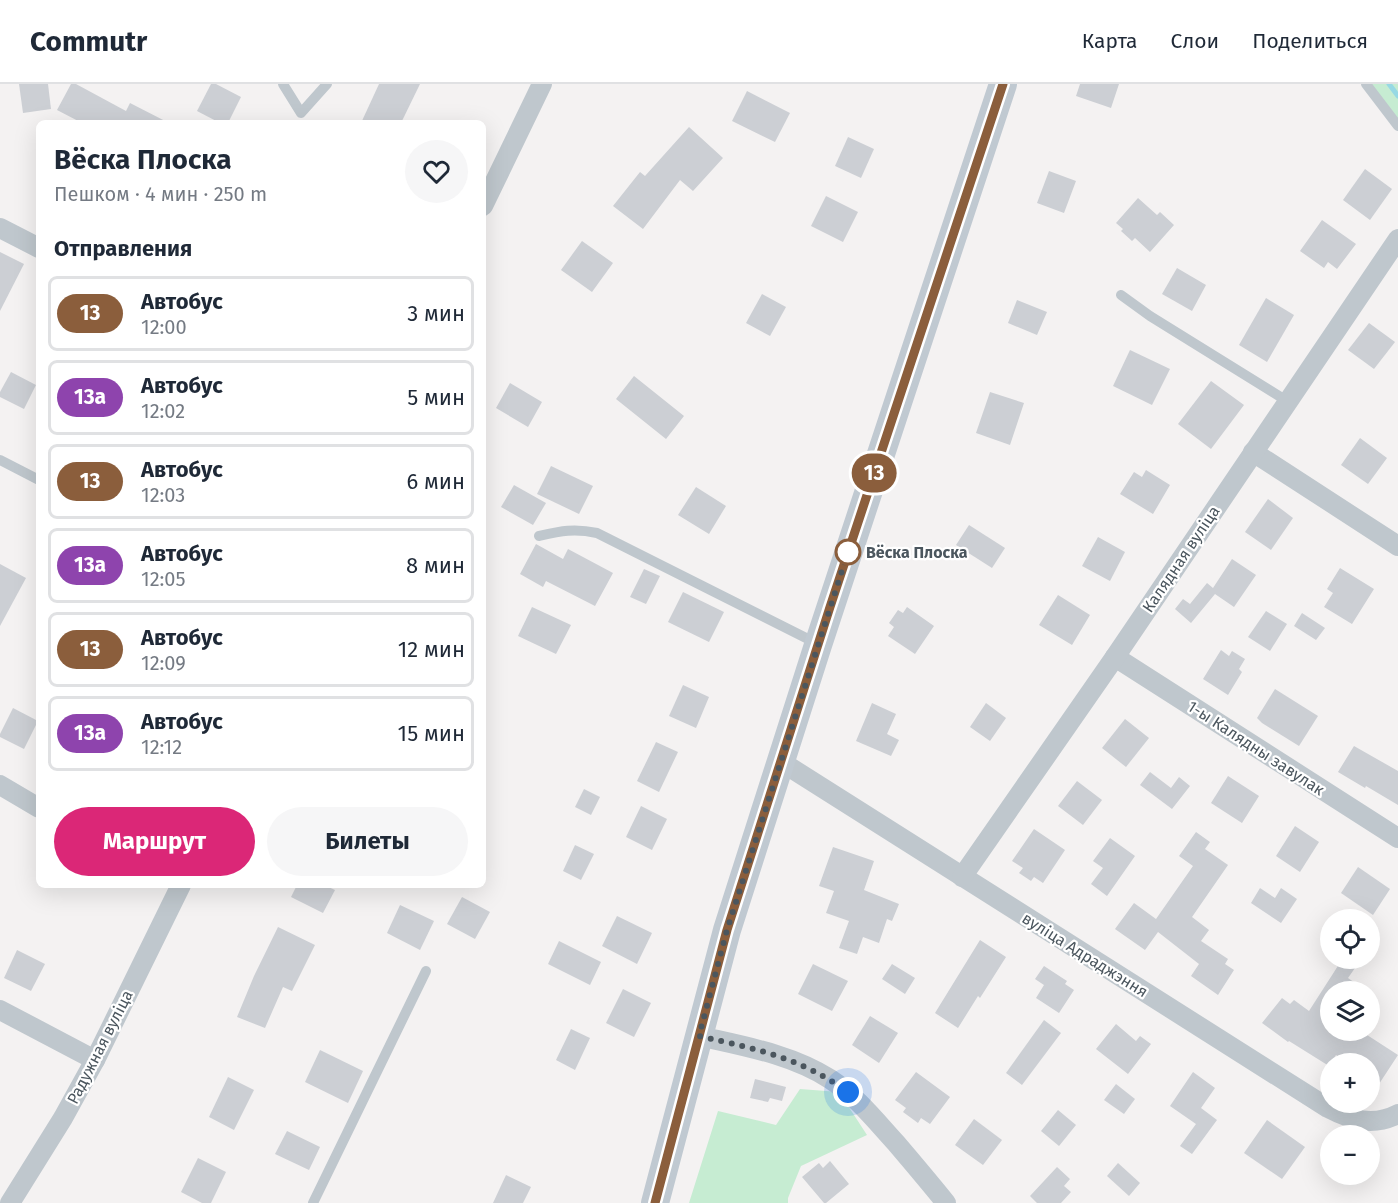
<!DOCTYPE html>
<html lang="ru">
<head>
<meta charset="utf-8">
<style>
	:root { --surface:#fff; --page:#f6f6f7; --text:#1f2937; --muted:#747a83; --line:#e0e1e3; --accent:#db2777 }
	body { margin:0; font-family:"Fira Sans",sans-serif; background:var(--page); color:var(--text); height:100vh; display:flex; flex-direction:column; font-size:22px; white-space:nowrap }
	* { box-sizing:border-box; margin:0 }
	p { font-size:20px; color:var(--muted) }
	.icon { flex:none; width:33px; height:33px; fill:none; stroke:currentColor; stroke-width:2; stroke-linecap:round; stroke-linejoin:round }
	.map { position:relative; flex:1; overflow:hidden }
	.panel { position:absolute; left:36px; top:36px; width:450px; height:768px; display:flex; flex-direction:column; background:var(--surface); border-radius:9px; box-shadow:0 6px 24px #0002 }
	.panel>* { flex:none }
	.badge { padding:0 12px; border-radius:20px; font-size:21px; line-height:39px }
	.buttons { position:absolute; left:1320px; top:825px; display:grid; gap:12px }
	.buttons a { display:grid; place-items:center; width:60px; height:60px; border-radius:50%; background:var(--surface); box-shadow:0 6px 24px #0002; font-size:30px }
	.you { position:absolute; width:30px; height:30px; margin:-15px; border:4px solid #fff; border-radius:50%; background:#1a73e8; box-shadow:0 0 0 9px #1a73e833 }
	.map>.badge { position:absolute; translate:-50% -50%; box-shadow:0 0 0 3px #fff }
	h2 { padding:0 18px; font-size:22px; line-height:54px }
	.round { display:grid; place-items:center; flex:none; width:63px; height:63px; border-radius:32px; background:var(--page) }
	.headline { display:flex; align-items:center; justify-content:space-between; height:102px; padding:0 18px }
	h1 { font-size:28px; font-weight:700; line-height:45px }
	.action { display:flex; gap:12px; margin-top:auto; padding:12px 18px }
	.action a { flex:1; height:69px; border-radius:36px; background:var(--accent); color:#fff; font-size:24px; font-weight:700; line-height:69px; text-align:center }
	.action a+a { background:var(--page); color:var(--text) }
	ul { padding:0; list-style:none }
	li { display:flex; align-items:center; gap:18px; height:75px; margin:0 12px 9px; padding:0 6px; border:3px solid var(--line); border-radius:9px }
	li div { flex:1 }
	li b { display:block; font-size:22px }
	li em { font-style:normal }
	li .badge { min-width:66px; font-weight:700; text-align:center }
	header { display:flex; align-items:center; gap:36px; box-sizing:border-box; height:84px; padding:0 30px; background:var(--surface); border-bottom:2px solid var(--line) }
	header strong { font-size:28px }
	nav { display:flex; gap:33px; margin-inline-start:auto; font-size:21px }
	.map>svg:first-child { display:block }
	.green { fill:#c6ecd2 }
	.lines { fill:none; stroke-linecap:round; stroke-linejoin:round }
	.stream { stroke:#97d9e4; stroke-width:5 }
	.building { fill:#cccfd4 }
	.service { stroke:#bfc7cd; stroke-width:10 }
	.minor { stroke:#bfc7cd; stroke-width:20 }
	.secondary { stroke:#c0c9d1; stroke-width:28 }
	.line-casing { stroke:#fff; stroke-width:14 }
	.line { stroke:#8b5e3c; stroke-width:9 }
	.walk { stroke:#4b565e; stroke-width:6; stroke-dasharray:0 10.8 }
	.stop-dot { fill:#fff; stroke:#8b5e3c; stroke-width:3 }
	.labels { text-anchor:middle; dominant-baseline:central; stroke-width:4.5; stroke-linejoin:round; paint-order:stroke }
	.stop-label { font-size:16px; font-weight:bold; fill:#4b565e; stroke:#fff; text-anchor:start }
	.street-label { font-size:16px; fill:#4b565e; stroke:#fff }
</style>
</head>
<body>
<header>
<strong>Commutr</strong>
<nav><a>Карта</a><a>Слои</a><a>Поделиться</a></nav>
</header>
<div class="map">
<svg width="1398" height="1119" viewBox="0 0 1398 1119">
	<rect width="100%" height="100%" fill="#f4f2f2"/>
	<g class="green">
		<path d="M1371 0H1398V36Z"/>
		<path d="M800 1005 839 1008 867 1051 801 1082 788 1114V1119H689L718 1027 776 1041Z"/>
	</g>
	<g class="lines">
		<path class="stream" d="M1389 0 1398 12"/>
	</g>
	<g class="building">
		<path d="M19 0H48L51 25 23 29Z"/>
		<path d="M71 0H76L126 27 130 19 169 39H82L57 26Z"/>
		<path d="M211 0H216L241 13 228 39H220L197 27Z"/>
		<path d="M379 0H420L401 39H361Z"/>
		<path d="M1080 0H1119L1111 24 1076 12Z"/>
		<path d="M747 7 790 29 775 58 732 37Z"/>
		<path d="M689 43 723 74 693 107 680 96 643 145 613 122 640 88 645 92Z"/>
		<path d="M848 53 874 65 861 94 835 82Z"/>
		<path d="M1365 85 1392 105 1370 136 1343 116Z"/>
		<path d="M1049 87 1076 97 1064 129 1037 119Z"/>
		<path d="M826 112 858 128 843 158 811 142Z"/>
		<path d="M1138 114 1157 131 1160 128 1174 141 1150 168 1135 154 1132 157 1121 147 1123 145 1116 139Z"/>
		<path d="M1322 136 1356 160 1337 185 1328 178 1324 184 1300 167Z"/>
		<path d="M582 157 613 179 592 208 561 186Z"/>
		<path d="M0 168 24 180 0 227Z"/>
		<path d="M1177 184 1206 201 1192 227 1162 210Z"/>
		<path d="M762 210 786 223 770 252 746 239Z"/>
		<path d="M1266 214 1294 231 1267 278 1239 261Z"/>
		<path d="M1017 216 1047 228 1037 251 1008 239Z"/>
		<path d="M1369 239 1395 258 1374 285 1348 266Z"/>
		<path d="M1130 266 1170 285 1152 321 1113 302Z"/>
		<path d="M11 288 36 301 24 325 0 313V308Z"/>
		<path d="M634 292 684 332 666 355 616 315Z"/>
		<path d="M1211 297 1244 321 1211 365 1178 340Z"/>
		<path d="M510 299 542 318 528 343 496 324Z"/>
		<path d="M990 308 1024 319 1010 361 976 349Z"/>
		<path d="M1360 354 1387 374 1368 400 1341 381Z"/>
		<path d="M551 382 593 402 579 430 537 410Z"/>
		<path d="M1146 386 1170 401 1153 430 1120 410 1134 388 1142 393Z"/>
		<path d="M514 401 546 419 533 441 501 423Z"/>
		<path d="M696 403 726 422 709 450 678 431Z"/>
		<path d="M1268 415 1293 434 1271 466 1245 448Z"/>
		<path d="M969 441 1005 464 992 484 956 461Z"/>
		<path d="M1098 453 1125 468 1110 497 1082 482Z"/>
		<path d="M536 460 563 475 568 465 613 489 595 522 546 497 543 503 520 490Z"/>
		<path d="M1232 475 1256 491 1234 523 1215 510 1191 539 1175 525 1183 515 1190 520 1207 499 1213 504Z"/>
		<path d="M0 480 26 494 0 542Z"/>
		<path d="M1340 484 1374 505 1352 540 1324 523 1333 509 1327 505Z"/>
		<path d="M644 485 660 492 646 520 630 513Z"/>
		<path d="M683 508 724 528 709 558 668 538Z"/>
		<path d="M1058 511 1090 531 1072 561 1039 541Z"/>
		<path d="M532 523 571 541 556 570 518 552Z"/>
		<path d="M907 523 934 542 915 570 888 552 894 543 889 539 898 526 903 529Z"/>
		<path d="M1266 527 1287 540 1270 567 1248 553Z"/>
		<path d="M1302 529 1325 544 1316 556 1294 542Z"/>
		<path d="M1221 566 1229 572 1232 567 1245 575 1239 585 1242 588 1228 611 1203 595Z"/>
		<path d="M683 601 709 613 696 644 669 632Z"/>
		<path d="M1275 605 1318 632 1299 662 1262 639 1257 634Z"/>
		<path d="M872 619 896 630 887 650 899 656 891 672 856 657Z"/>
		<path d="M986 619 1006 634 990 657 970 643Z"/>
		<path d="M13 624 38 637 24 665 0 653V650Z"/>
		<path d="M1125 635 1149 654 1126 683 1102 664Z"/>
		<path d="M656 658 678 668 659 708 637 697Z"/>
		<path d="M1354 662 1398 687V721L1366 702 1365 704 1338 688Z"/>
		<path d="M1150 688 1171 704 1179 693 1190 702 1172 725 1140 701Z"/>
		<path d="M1228 692 1259 712 1242 739 1211 719Z"/>
		<path d="M1077 697 1102 716 1083 741 1058 722Z"/>
		<path d="M584 705 600 713 591 731 575 723Z"/>
		<path d="M641 722 667 735 652 766 626 753Z"/>
		<path d="M1295 742 1319 758 1300 788 1276 772Z"/>
		<path d="M1034 745 1065 766 1043 799 1034 793 1031 797 1019 789 1023 784 1012 777Z"/>
		<path d="M1196 748 1210 758 1205 765 1228 781 1192 833 1209 846 1201 857 1228 875 1225 880 1234 886 1218 911 1191 892 1199 880 1158 848 1145 866 1115 845 1134 819 1156 835 1193 782 1179 772Z"/>
		<path d="M1110 754 1135 772 1107 812 1091 800 1103 784 1093 777Z"/>
		<path d="M575 761 594 770 581 796 563 787Z"/>
		<path d="M833 763 874 777 864 806 899 820 892 837 887 835 879 859 863 853 857 870 839 864 849 837 826 829 834 807 819 802Z"/>
		<path d="M1358 783 1390 805 1373 831 1341 809Z"/>
		<path d="M297 801H324L335 806 323 829 291 813Z"/>
		<path d="M1260 804 1275 814 1281 804 1297 815 1281 839 1251 819Z"/>
		<path d="M462 813 490 828 475 855 447 840Z"/>
		<path d="M400 821 434 837 420 866 387 849Z"/>
		<path d="M617 832 652 849 637 880 602 862Z"/>
		<path d="M278 843 315 861 292 907 283 903 265 944 237 933 254 892Z"/>
		<path d="M980 856 1006 873 980 914 978 912 958 944 935 929Z"/>
		<path d="M559 857 601 878 590 901 548 880Z"/>
		<path d="M17 866 45 880 31 907 4 894Z"/>
		<path d="M1343 874H1362L1348 894 1368 908H1330V921L1323 932 1330 936V946H1346L1360 955 1364 949 1398 971 1379 1000 1370 994V980H1348L1336 971 1329 982 1289 957 1288 958 1262 939 1282 914 1290 920 1294 916 1309 927Z"/>
		<path d="M813 880 848 897 832 927 798 910Z"/>
		<path d="M892 880 915 894 905 910 882 895Z"/>
		<path d="M1044 882 1067 897 1065 900 1074 906 1059 929 1036 914 1044 901 1035 895Z"/>
		<path d="M623 905 651 919 634 953 606 939Z"/>
		<path d="M870 932 898 949 879 979 852 961Z"/>
		<path d="M1044 936 1061 949 1022 1001 1006 989Z"/>
		<path d="M1116 940 1136 957 1140 952 1151 960 1128 990 1096 965Z"/>
		<path d="M571 945 590 954 575 986 556 976Z"/>
		<path d="M320 966 363 987 348 1019 305 998Z"/>
		<path d="M916 988 950 1013 930 1040 921 1034 918 1039 903 1028 906 1024 895 1016Z"/>
		<path d="M1193 988 1215 1004 1201 1024 1217 1036 1192 1070 1180 1062 1196 1040 1170 1022Z"/>
		<path d="M228 993 254 1006 234 1046 209 1033Z"/>
		<path d="M755 995 786 1003 782 1017 770 1014 768 1018 750 1014Z"/>
		<path d="M1116 1000 1135 1015 1124 1030 1104 1016Z"/>
		<path d="M1058 1026 1076 1041 1059 1062 1041 1047Z"/>
		<path d="M974 1035 1002 1056 983 1081 955 1061Z"/>
		<path d="M1267 1036 1305 1063 1282 1095 1244 1069Z"/>
		<path d="M287 1047 320 1063 309 1086 275 1070Z"/>
		<path d="M198 1074 226 1088 211 1119H202L181 1108Z"/>
		<path d="M830 1077 849 1100 826 1119H824L802 1093 819 1079 823 1084Z"/>
		<path d="M1118 1079 1140 1099 1129 1112 1107 1092Z"/>
		<path d="M1057 1083 1070 1095 1064 1102 1071 1108 1061 1119H1037L1030 1112Z"/>
		<path d="M506 1091 531 1103 523 1119H493Z"/>
	</g>
	<g class="lines">
		<g class="service">
			<path d="M283 0 301 29 327 0"/>
			<path d="M1366 0 1398 42"/>
			<path d="M1121 211 1150 232 1287 317"/>
			<path d="M0 376 39 396"/>
			<path d="M539 452C561 447 574 444 597 449L818 560"/>
			<path d="M313 1119 426 887"/>
		</g>
		<g class="minor">
			<path d="M483 122 542 0"/>
			<path d="M0 144 39 164"/>
			<path d="M1253 368 1398 462"/>
			<path d="M1115 573 1398 754"/>
			<path d="M780 677 1328 1024C1351 1036 1373 1043 1398 1030"/>
			<path d="M0 701 39 724"/>
			<path d="M962 793 1115 573 1398 155"/>
			<path d="M0 926 95 976"/>
			<path d="M699 952C743 962 791 970 830 995 856 1012 875 1036 896 1059 913 1079 930 1099 946 1119"/>
			<path d="M10 1119 63 1034 95 976 181 801"/>
		</g>
		<path class="secondary" d="M655 1119 727 846 818 561 1003 0"/>
	</g>
	<g class="lines">
		<defs>
			<path id="line" d="M655 1119 727 846 830 523 1003 0"/>
		</defs>
		<use href="#line" class="line-casing"/>
		<use href="#line" class="line"/>
		<path class="walk" d="M848 468 727 846 699 952C756 965 799 973 848 1008"/>
	</g>
	<circle class="stop-dot" cx="848" cy="468" r="12"/>
	<g class="labels">
		<g class="stop-label">
			<text x="866" y="468">Вёска Плоска</text>
		</g>
		<g class="street-label">
			<text transform="translate(1181 475) rotate(-56)">Калядная вуліца</text>
			<text transform="translate(1256 664) rotate(33)">1-ы Калядны завулак</text>
			<text transform="translate(1085 871) rotate(32)">вуліца Адраджэння</text>
			<text transform="translate(100 963) rotate(-63)">Радужная вуліца</text>
		</g>
	</g>
</svg>
<div class="buttons">
<a><svg class="icon" aria-label="locate" viewBox="0 0 24 24"><circle cx="12" cy="12" r="6"/><path d="M12 2v4M12 18v4M2 12h4M18 12h4"/></svg></a>
<a><svg class="icon" aria-label="layers" viewBox="0 0 24 24"><path d="M12 4l9 5-9 5-9-5zM3 14l9 5 9-5"/></svg></a>
<a>+</a>
<a>−</a>
</div>
<div class="you" style="left:848px;top:1008px"></div>
<b class="badge" style="left:874px;top:389px;background:#8b5e3c;color:#fff">13</b>
<section class="panel">
<div class="headline"><div><h1>Вёска Плоска</h1><p>Пешком · 4 мин · 250 m</p></div><a class="round"><svg class="icon" aria-label="heart" viewBox="0 0 24 24"><path d="M12 20l-8-8c-3-5 5-10 8-4 3-6 11-1 8 4z"/></svg></a></div>
<h2>Отправления</h2>
<ul>
<li><span class="badge" style="background:#8b5e3c;color:#fff">13</span><div><b>Автобус</b><p>12:00</p></div><em>3 мин</em></li>
<li><span class="badge" style="background:#8e44ad;color:#fff">13а</span><div><b>Автобус</b><p>12:02</p></div><em>5 мин</em></li>
<li><span class="badge" style="background:#8b5e3c;color:#fff">13</span><div><b>Автобус</b><p>12:03</p></div><em>6 мин</em></li>
<li><span class="badge" style="background:#8e44ad;color:#fff">13а</span><div><b>Автобус</b><p>12:05</p></div><em>8 мин</em></li>
<li><span class="badge" style="background:#8b5e3c;color:#fff">13</span><div><b>Автобус</b><p>12:09</p></div><em>12 мин</em></li>
<li><span class="badge" style="background:#8e44ad;color:#fff">13а</span><div><b>Автобус</b><p>12:12</p></div><em>15 мин</em></li>
</ul>
<div class="action"><a>Маршрут</a><a>Билеты</a></div>
</section>
</div>
</body>
</html>
